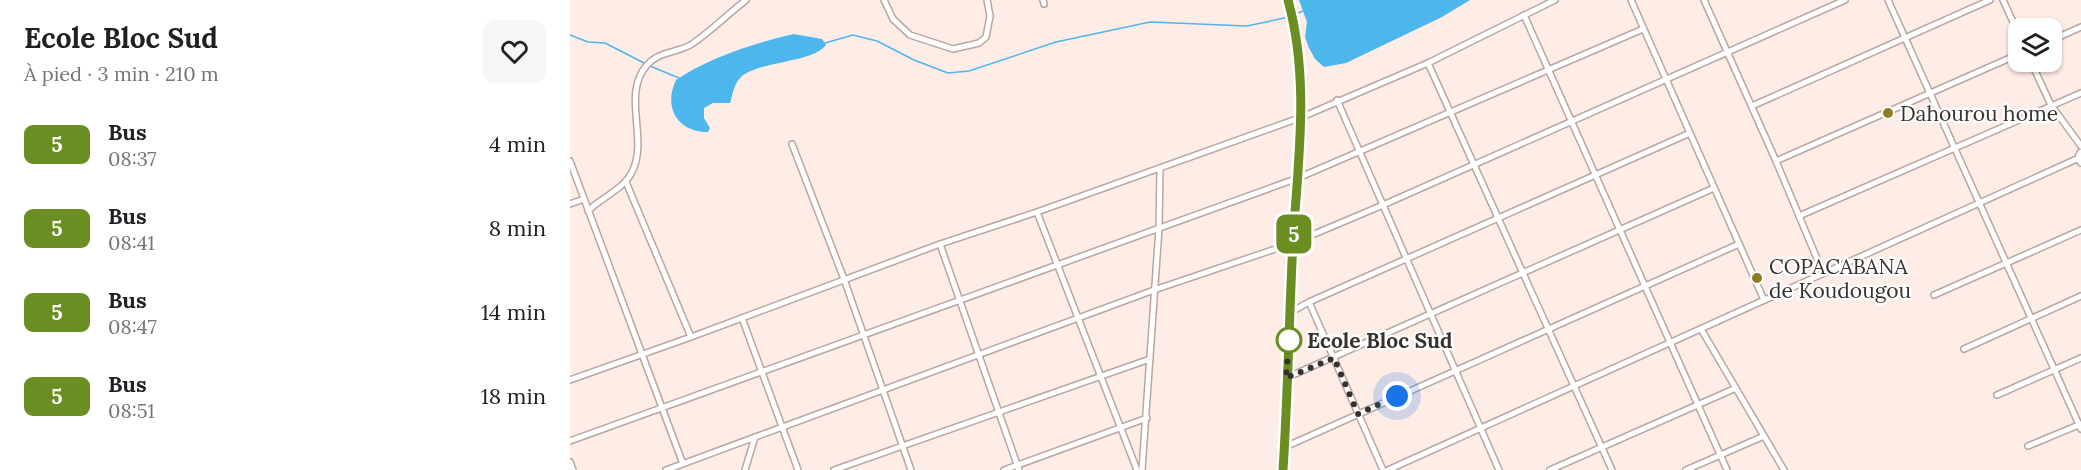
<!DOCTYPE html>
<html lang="fr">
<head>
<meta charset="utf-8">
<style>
	:root { --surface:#fff; --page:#f6f6f6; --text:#202124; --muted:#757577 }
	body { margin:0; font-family:Lora,serif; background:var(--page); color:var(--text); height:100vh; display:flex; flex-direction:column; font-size:22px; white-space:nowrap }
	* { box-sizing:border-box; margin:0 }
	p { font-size:20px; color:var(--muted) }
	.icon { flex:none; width:33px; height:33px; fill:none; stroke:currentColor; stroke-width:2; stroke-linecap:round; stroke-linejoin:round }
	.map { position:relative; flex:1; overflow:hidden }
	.drawer { display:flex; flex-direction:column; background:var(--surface); width:570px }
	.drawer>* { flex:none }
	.badge { padding:0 12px; border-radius:9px; font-size:21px; line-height:39px }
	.tools { position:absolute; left:1438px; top:18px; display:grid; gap:12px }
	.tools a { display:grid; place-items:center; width:54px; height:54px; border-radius:12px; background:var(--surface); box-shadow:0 2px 4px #0004; font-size:30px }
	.you { position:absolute; width:30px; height:30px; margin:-15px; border:4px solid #fff; border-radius:50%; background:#1a73e8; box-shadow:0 0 0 9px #1a73e833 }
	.map>.badge { position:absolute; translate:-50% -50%; box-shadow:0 0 0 3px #fff }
	.round { display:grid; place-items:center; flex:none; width:63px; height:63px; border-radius:12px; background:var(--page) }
	.head { display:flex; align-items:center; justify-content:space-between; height:102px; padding:0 24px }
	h1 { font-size:28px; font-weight:800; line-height:45px }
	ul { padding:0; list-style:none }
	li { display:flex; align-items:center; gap:18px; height:84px; padding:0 24px }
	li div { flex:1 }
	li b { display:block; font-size:22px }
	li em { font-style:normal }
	li .badge { min-width:66px; font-weight:700; text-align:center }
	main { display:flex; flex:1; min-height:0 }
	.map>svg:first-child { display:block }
	.water { fill:#4db7ed }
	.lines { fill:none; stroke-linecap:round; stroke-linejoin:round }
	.stream { stroke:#4db7ed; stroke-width:1.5 }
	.street-casing { stroke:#b8a7a1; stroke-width:8 }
	.secondary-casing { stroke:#b8a7a1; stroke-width:10 }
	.primary-casing { stroke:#d3d2d1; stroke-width:10 }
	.street { stroke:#fff; stroke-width:5 }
	.secondary { stroke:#fff; stroke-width:7 }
	.primary { stroke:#c4d098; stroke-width:8 }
	.line-casing { stroke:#fff; stroke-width:14 }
	.line { stroke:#6b8e23; stroke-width:9 }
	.walk { stroke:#37312e; stroke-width:6; stroke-dasharray:0 10.8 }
	.poi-dot { fill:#8e7d23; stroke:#fefefe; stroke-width:2 }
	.stop-dot { fill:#fff; stroke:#6b8e23; stroke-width:3 }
	.labels { text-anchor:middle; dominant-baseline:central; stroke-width:4.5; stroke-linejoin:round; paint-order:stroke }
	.poi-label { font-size:21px; fill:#37312e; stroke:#fefefe; text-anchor:start }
	.stop-label { font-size:21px; font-weight:bold; fill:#37312e; stroke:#fefefe; text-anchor:start }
</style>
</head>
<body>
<main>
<section class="drawer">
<div class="head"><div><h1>Ecole Bloc Sud</h1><p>À pied · 3 min · 210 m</p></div><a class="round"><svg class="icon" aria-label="heart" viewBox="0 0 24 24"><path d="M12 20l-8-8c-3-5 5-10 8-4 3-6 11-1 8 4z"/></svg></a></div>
<ul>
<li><span class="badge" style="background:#6b8e23;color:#fff">5</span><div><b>Bus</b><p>08:37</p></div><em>4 min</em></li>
<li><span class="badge" style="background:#6b8e23;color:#fff">5</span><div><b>Bus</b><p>08:41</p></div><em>8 min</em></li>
<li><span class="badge" style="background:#6b8e23;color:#fff">5</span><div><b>Bus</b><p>08:47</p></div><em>14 min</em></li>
<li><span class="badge" style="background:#6b8e23;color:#fff">5</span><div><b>Bus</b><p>08:51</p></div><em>18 min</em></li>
</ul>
</section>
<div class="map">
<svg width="1511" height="470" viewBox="0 0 1511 470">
	<rect width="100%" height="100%" fill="#feece6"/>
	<g class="water">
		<path d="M729 0H900L872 17 776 63 754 67 745 59 739 48 735 37 737 22Z"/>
		<path d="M224 34 252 39 256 45C243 63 186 61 170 78 163 86 163 94 160 103H143L134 108V118L140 128 138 132C107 132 93 107 106 80 140 57 185 43 224 34Z"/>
	</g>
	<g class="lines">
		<g class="stream">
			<path d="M726 14 733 11"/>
			<path d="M0 35 18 42 35 43 76 64"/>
			<path d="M255 43 283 35 307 41 344 60 378 73 399 71 486 42 580 22 677 26 719 17"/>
			<path d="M80 66 109 78"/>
		</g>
		<defs>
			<g id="street">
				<path d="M314 0 323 19 340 35 383 49 409 43 416 37 420 16 417 0"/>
				<path d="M473 0 474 4"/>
				<path d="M1061 0 1194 300"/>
				<path d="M1134 0 1206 161 1253 273"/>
				<path d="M1318 0 1511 429"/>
				<path d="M1433 0 1449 35"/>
				<path d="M954 15 1157 470"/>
				<path d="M1482 40 1511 27"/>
				<path d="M1461 62 1481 105 1511 146"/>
				<path d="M858 63 1042 470"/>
				<path d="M767 100 929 470"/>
				<path d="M1182 106 1420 0"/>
				<path d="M222 144 274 279 341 470"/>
				<path d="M0 161 113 464"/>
				<path d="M1206 161 1449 54"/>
				<path d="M56 182 121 337"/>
				<path d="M0 204 14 199"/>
				<path d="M18 211C32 197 54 189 62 172 79 139 51 94 77 65 89 51 108 53 122 44 141 31 158 14 176 0"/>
				<path d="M467 212 567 470"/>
				<path d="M1229 216 1511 93"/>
				<path d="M370 244 449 470"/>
				<path d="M1364 295 1511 230"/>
				<path d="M739 302 813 470"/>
				<path d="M721 312 739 302 1120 133"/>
				<path d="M172 318 228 470"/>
				<path d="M1131 329 1214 470"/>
				<path d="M1394 349 1511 296"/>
				<path d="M716 378 1144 188"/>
				<path d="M0 380 121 337 370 244 467 212 732 117 858 63 985 0"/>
				<path d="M1427 395 1511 358"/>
				<path d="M0 441 728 178 1073 29"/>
				<path d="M1458 446 1511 424"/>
				<path d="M715 447 1169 244"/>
				<path d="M0 462 3 470"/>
				<path d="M96 470 584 290 723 243 813 205 1275 0"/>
				<path d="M175 470 185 437"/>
				<path d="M264 470 580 359"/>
				<path d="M434 470 577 418"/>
				<path d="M572 470 589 228 590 168"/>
				<path d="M818 470 1509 158"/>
				<path d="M980 470 1166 388"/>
				<path d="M1116 470 1194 436"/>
			</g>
			<path id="secondary" d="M1511 153 1509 158 1511 162"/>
			<path id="primary" d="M713 470C718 394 718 317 723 241 728 160 740 80 718 0"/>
		</defs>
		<use href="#street" class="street-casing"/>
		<use href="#secondary" class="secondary-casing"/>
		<use href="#primary" class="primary-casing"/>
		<use href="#street" class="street"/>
		<use href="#secondary" class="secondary"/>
		<use href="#primary" class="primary"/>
	</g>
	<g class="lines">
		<defs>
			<path id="line" d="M713 470C718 394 719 317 723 241 728 160 740 80 718 0"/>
		</defs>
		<use href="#line" class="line-casing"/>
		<use href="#line" class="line"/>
		<path class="walk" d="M719 340 716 378 764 358 788 414 827 396"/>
	</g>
	<g class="poi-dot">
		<circle cx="1318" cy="113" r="6"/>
		<circle cx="1187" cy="278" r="6"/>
	</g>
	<circle class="stop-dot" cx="719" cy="340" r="12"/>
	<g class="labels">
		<g class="poi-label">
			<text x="1330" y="113">Dahourou home</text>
			<text x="1199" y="266">COPACABANA<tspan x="1199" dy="24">de Koudougou</tspan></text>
		</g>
		<g class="stop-label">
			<text x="737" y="340">Ecole Bloc Sud</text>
		</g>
	</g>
</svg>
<div class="tools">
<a><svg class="icon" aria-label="layers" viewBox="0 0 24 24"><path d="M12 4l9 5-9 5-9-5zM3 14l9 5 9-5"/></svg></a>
</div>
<div class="you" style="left:827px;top:396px"></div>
<b class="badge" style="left:724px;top:234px;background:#6b8e23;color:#fff">5</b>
</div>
</main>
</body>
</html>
